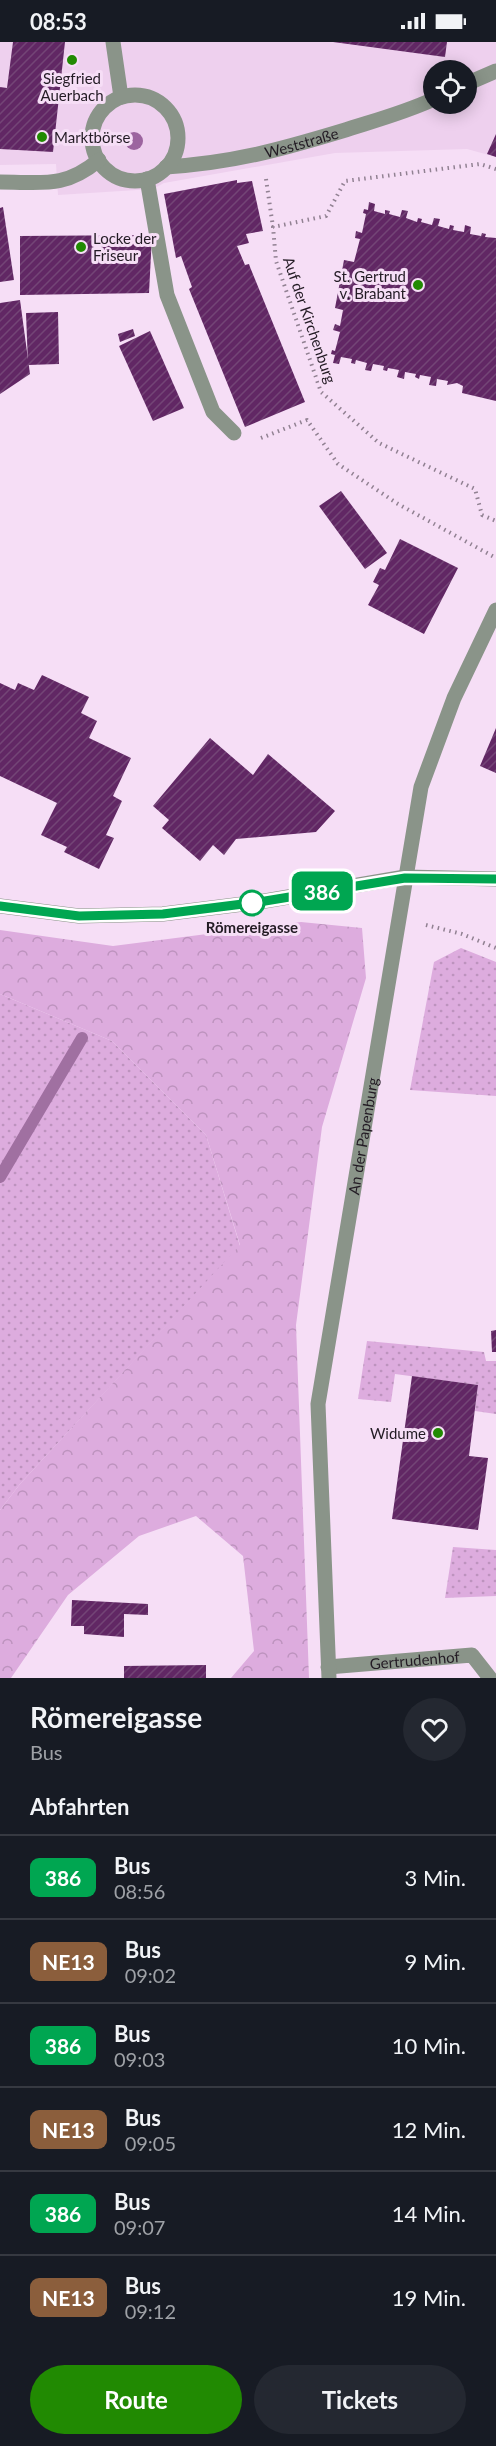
<!DOCTYPE html>
<html lang="de">
<head>
<meta charset="utf-8">
<style>
	:root { --surface:#171b24; --page:#242831; --text:#f1f3f6; --muted:#9ea1a6; --line:#363941; --accent:#218a02 }
	body { margin:0; font-family:Lato,sans-serif; background:var(--page); color:var(--text); height:100vh; display:flex; flex-direction:column; font-size:22px; white-space:nowrap }
	* { box-sizing:border-box; margin:0 }
	p { font-size:20px; color:var(--muted) }
	.icon { flex:none; width:33px; height:33px; fill:none; stroke:currentColor; stroke-width:2; stroke-linecap:round; stroke-linejoin:round }
	.map { position:relative; height:1636px; overflow:hidden }
	.panel { display:flex; flex-direction:column; background:var(--surface); flex:1 }
	.panel>* { flex:none }
	.badge { padding:0 12px; border-radius:9px; font-size:21px; line-height:39px }
	.fabs { position:absolute; left:423px; top:18px; display:grid; gap:12px }
	.fabs a { display:grid; place-items:center; width:54px; height:54px; border-radius:50%; background:var(--surface); box-shadow:0 3px 15px #0003; font-size:30px }
	.map>.badge { position:absolute; translate:-50% -50%; box-shadow:0 0 0 3px #fff }
	h2 { padding:0 30px; font-size:22px; line-height:54px }
	.round { display:grid; place-items:center; flex:none; width:63px; height:63px; border-radius:32px; background:var(--page) }
	.headline { display:flex; align-items:center; justify-content:space-between; height:102px; padding:0 30px }
	h1 { font-size:28px; font-weight:700; line-height:45px }
	.primary-button { display:flex; gap:12px; margin-top:auto; padding:12px 30px }
	.primary-button a { flex:1; height:69px; border-radius:36px; background:var(--accent); color:#fff; font-size:24px; font-weight:700; line-height:69px; text-align:center }
	.primary-button a+a { background:var(--page); color:var(--text) }
	ul { padding:0; list-style:none }
	li { display:flex; align-items:center; gap:18px; height:84px; padding:0 30px; border-top:2px solid var(--line) }
	li div { flex:1 }
	li b { display:block; font-size:22px }
	li em { font-style:normal }
	li .badge { min-width:66px; font-weight:700; text-align:center }
	.status { display:flex; justify-content:space-between; align-items:center; height:42px; padding:0 30px; background:var(--surface); direction:ltr }
	.status svg { height:16px; fill:currentColor }
	.map>svg:first-child { display:block }
	.built { fill:#eed0ee; fill-rule:evenodd }
	.grass { fill:url(#grass-dots) }
	.forest { fill:url(#forest-crowns) }
	.lines { fill:none; stroke-linecap:round; stroke-linejoin:round }
	.stream { stroke:#a070a1; stroke-width:12 }
	.building { fill:url(#building-hatch) }
	.path { stroke:#918192; stroke-width:4; stroke-dasharray:1.5 4.5; stroke-linecap:butt }
	.service { stroke:#8a9489; stroke-width:15 }
	.pedestrian { stroke:#8a9489; stroke-width:15 }
	.minor { stroke:#8a9489; stroke-width:15 }
	.tree { fill:#9c649f }
	.line-casing { stroke:#fff; stroke-width:14 }
	.line { stroke:#00a651; stroke-width:9 }
	.poi-dot { fill:#218a02; stroke:#f6def6; stroke-width:2 }
	.stop-dot { fill:#fff; stroke:#00a651; stroke-width:3 }
	.labels { text-anchor:middle; dominant-baseline:central; stroke-width:6; stroke-linejoin:round; paint-order:stroke }
	.poi-label { font-size:15px; fill:#231b24; stroke:#f6def6; text-anchor:start }
	.street-label { font-size:15px; fill:#231b24; stroke:#f6def6 }
	.stop-label { font-size:15px; font-weight:bold; fill:#231b24; stroke:#f6def6 }
</style>
</head>
<body>
<div class="status"><b>08:53</b><svg viewBox="0 0 49 12"><path d="M0 12V9h3v3zM5 12V6h3v6zM10 12V3h3v9zM15 12V0h3v12zM26 1h20v11H26zM47 4h2v5h-2z"/></svg></div>
<div class="map">
<svg width="496" height="1636" viewBox="0 0 496 1636">
	<defs>
		<pattern id="grass-dots" width="8" height="8" patternUnits="userSpaceOnUse" patternTransform="scale(1.5)"><rect width="8" height="8" fill="#ddacde"/><path d="M2 2h.1M6 6h.1" fill="none" stroke="#bd93be" stroke-width="1.8" stroke-linecap="round"/></pattern>
		<pattern id="forest-crowns" width="20" height="18" patternUnits="userSpaceOnUse" patternTransform="scale(1.5)"><rect width="20" height="18" fill="#ddacde"/><path d="M2 6a3 3 0 1 1 6 0M12 15a3 3 0 1 1 6 0" fill="none" stroke="#bd93be"/></pattern>
		<pattern id="building-hatch" width="6" height="6" patternUnits="userSpaceOnUse" patternTransform="scale(1.5)"><rect width="6" height="6" fill="#612764"/><path d="M-1 1l2-2M0 6l6-6M5 7l2-2" fill="none" stroke="#734576"/></pattern>
	</defs>
	<rect width="100%" height="100%" fill="#f6def6"/>
	<path class="built" d="M0 0H496V115L467 107 335 111 164 141 153 147 58 153 56 122 0 123ZM434 28H466V62H434Z"/>
	<g class="grass">
		<path d="M461 906 496 920V1054L410 1048 434 920Z"/>
		<path d="M0 952 112 999 206 1093 240 1204 20 1442 0 1468Z"/>
		<path d="M367 1299 484 1310 486 1319H496V1372L475 1369 478 1343 395 1332 391 1360 358 1357Z"/>
		<path d="M453 1505 496 1508V1554L445 1556Z"/>
	</g>
	<path class="forest" d="M301 880 362 886 366 936 322 1085 296 1283 309 1636H231L254 1609 243 1514 196 1474 139 1494 68 1553 11 1636H0V1468L20 1442 240 1203 206 1093 112 999 0 952V888L113 904Z"/>
	<g class="lines">
		<path class="stream" d="M0 1135 82 996"/>
	</g>
	<g class="building">
		<path d="M13 0H65L53 110 0 107V45L7 46Z"/>
		<path d="M333 0H447L445 15Z"/>
		<path d="M496 92V115L487 112Z"/>
		<path d="M237 138V141L252 139 263 189 246 192 249 201 237 204 245 223 249 222 250 225 305 360 245 385 189 247 192 245 181 214 176 216 164 152Z"/>
		<path d="M369 160 375 162 374 169 385 172V168L390 169 389 172 400 175 402 168 408 169 406 176 417 180 418 176 422 177 421 180 432 183 434 176 440 177 438 184 449 187 450 183 454 184 453 188 464 190 465 183 471 185 470 192 481 194 482 191 486 192 485 195 496 196V359L462 351 463 344 457 341 447 343 448 339 437 337 436 344 429 343 431 335 420 333 419 337 415 335 416 332 405 330 404 337 397 335 399 328 388 326 387 329 383 328 384 324 373 322 371 329 365 328 367 321 356 318 355 322 351 321 352 317 341 315 339 322 333 321 335 313 331 312 332 308 335 309 340 290 333 288 335 282 340 284 343 268 335 266 344 218 354 220 360 197 355 196 356 189 362 191 366 172 363 171 364 167 368 168Z"/>
		<path d="M3 165 14 238 0 240V166Z"/>
		<path d="M152 193 149 251 20 253V194Z"/>
		<path d="M20 258 30 332 0 352V261Z"/>
		<path d="M58 270 59 322 28 323 26 271Z"/>
		<path d="M133 287 135 294 120 300 118 292Z"/>
		<path d="M150 289 184 366 153 379 119 304Z"/>
		<path d="M341 449 387 511 365 527 319 464Z"/>
		<path d="M400 497 458 526 424 592 368 563 379 543 373 540 380 526 385 528Z"/>
		<path d="M42 633 89 655 81 671 97 679 89 696 131 716 113 754 122 759 106 793 114 796 99 827 64 810 67 805 41 793 57 761 0 734V641L15 648 18 641 34 648Z"/>
		<path d="M496 686V731L480 724Z"/>
		<path d="M210 696 253 733 268 712 335 769 316 790 236 797 224 813 213 803 200 819 162 786 169 778 153 764Z"/>
		<path d="M496 1288V1310H492L491 1289Z"/>
		<path d="M412 1334 478 1343 469 1414 488 1416 478 1488 392 1477Z"/>
		<path d="M72 1558 148 1562V1573L124 1572V1595L84 1592V1584H71Z"/>
		<path d="M206 1623V1636H124V1624Z"/>
	</g>
	<g class="lines">
		<g class="path">
			<path d="M496 127 480 122 345 139 326 174 273 185 276 219 321 350 379 401 475 447 482 473 496 479"/>
			<path d="M266 137 273 185"/>
			<path d="M261 396 307 378 338 422 398 462 496 516"/>
			<path d="M426 883 462 892 496 906"/>
		</g>
		<g class="service">
			<path d="M113 0 121 55"/>
			<path d="M147 137 167 253 213 370 234 391"/>
		</g>
		<g class="pedestrian">
			<path d="M466 42 496 29"/>
			<path id="s1" d="M166 125C232 121 279 108 342 89 373 79 404 71 434 57"/>
		</g>
		<g class="minor">
			<circle cx="135" cy="96" r="43"/>
			<path d="M0 140C42 140 64 147 99 118"/>
			<path d="M0 864 79 874 163 872 259 860 405 835 496 837"/>
			<path id="s2" d="M328 1625 472 1613 490 1636"/>
			<path id="s3" d="M329 1636 318 1362 421 745 454 656 496 568"/>
		</g>
	</g>
	<circle class="tree" cx="134" cy="99" r="9"/>
	<g class="lines">
		<defs>
			<path id="line" d="M0 864 79 874 163 872 259 860 405 836 496 837"/>
		</defs>
		<use href="#line" class="line-casing"/>
		<use href="#line" class="line"/>
	</g>
	<g class="poi-dot">
		<circle cx="72" cy="18" r="6"/>
		<circle cx="42" cy="95" r="6"/>
		<circle cx="81" cy="205" r="6"/>
		<circle cx="418" cy="243" r="6"/>
		<circle cx="438" cy="1391" r="6"/>
	</g>
	<circle class="stop-dot" cx="252" cy="861" r="12"/>
	<g class="labels">
		<g class="poi-label">
			<text x="72" y="36" text-anchor="middle">Siegfried<tspan x="72" dy="17">Auerbach</tspan></text>
			<text x="54" y="95">Marktbörse</text>
			<text x="93" y="196">Locke der<tspan x="93" dy="17">Friseur</tspan></text>
			<text x="406" y="234" text-anchor="end">St. Gertrud<tspan x="406" dy="17">v. Brabant</tspan></text>
			<text x="426" y="1391" text-anchor="end">Widume</text>
		</g>
		<g class="street-label">
			<text stroke="none"><textPath href="#s1" startOffset="138">Weststraße</textPath></text>
			<text transform="translate(310 278) rotate(71)">Auf der Kirchenburg</text>
			<text stroke="none"><textPath href="#s3" startOffset="546">An der Papenburg</textPath></text>
			<text stroke="none"><textPath href="#s2" startOffset="87">Gertrudenhof</textPath></text>
		</g>
		<g class="stop-label">
			<text x="252" y="885">Römereigasse</text>
		</g>
	</g>
</svg>
<div class="fabs">
<a><svg class="icon" aria-label="locate" viewBox="0 0 24 24"><circle cx="12" cy="12" r="6"/><path d="M12 2v4M12 18v4M2 12h4M18 12h4"/></svg></a>
</div>
<b class="badge" style="left:322px;top:849px;background:#00a651;color:#fff">386</b>
</div>
<section class="panel">
<div class="headline"><div><h1>Römereigasse</h1><p>Bus</p></div><a class="round"><svg class="icon" aria-label="heart" viewBox="0 0 24 24"><path d="M12 20l-8-8c-3-5 5-10 8-4 3-6 11-1 8 4z"/></svg></a></div>
<h2>Abfahrten</h2>
<ul>
<li><span class="badge" style="background:#00a651;color:#fff">386</span><div><b>Bus</b><p>08:56</p></div><em>3 Min.</em></li>
<li><span class="badge" style="background:#8b5e3c;color:#fff">NE13</span><div><b>Bus</b><p>09:02</p></div><em>9 Min.</em></li>
<li><span class="badge" style="background:#00a651;color:#fff">386</span><div><b>Bus</b><p>09:03</p></div><em>10 Min.</em></li>
<li><span class="badge" style="background:#8b5e3c;color:#fff">NE13</span><div><b>Bus</b><p>09:05</p></div><em>12 Min.</em></li>
<li><span class="badge" style="background:#00a651;color:#fff">386</span><div><b>Bus</b><p>09:07</p></div><em>14 Min.</em></li>
<li><span class="badge" style="background:#8b5e3c;color:#fff">NE13</span><div><b>Bus</b><p>09:12</p></div><em>19 Min.</em></li>
</ul>
<div class="primary-button"><a>Route</a><a>Tickets</a></div>
</section>
</body>
</html>
